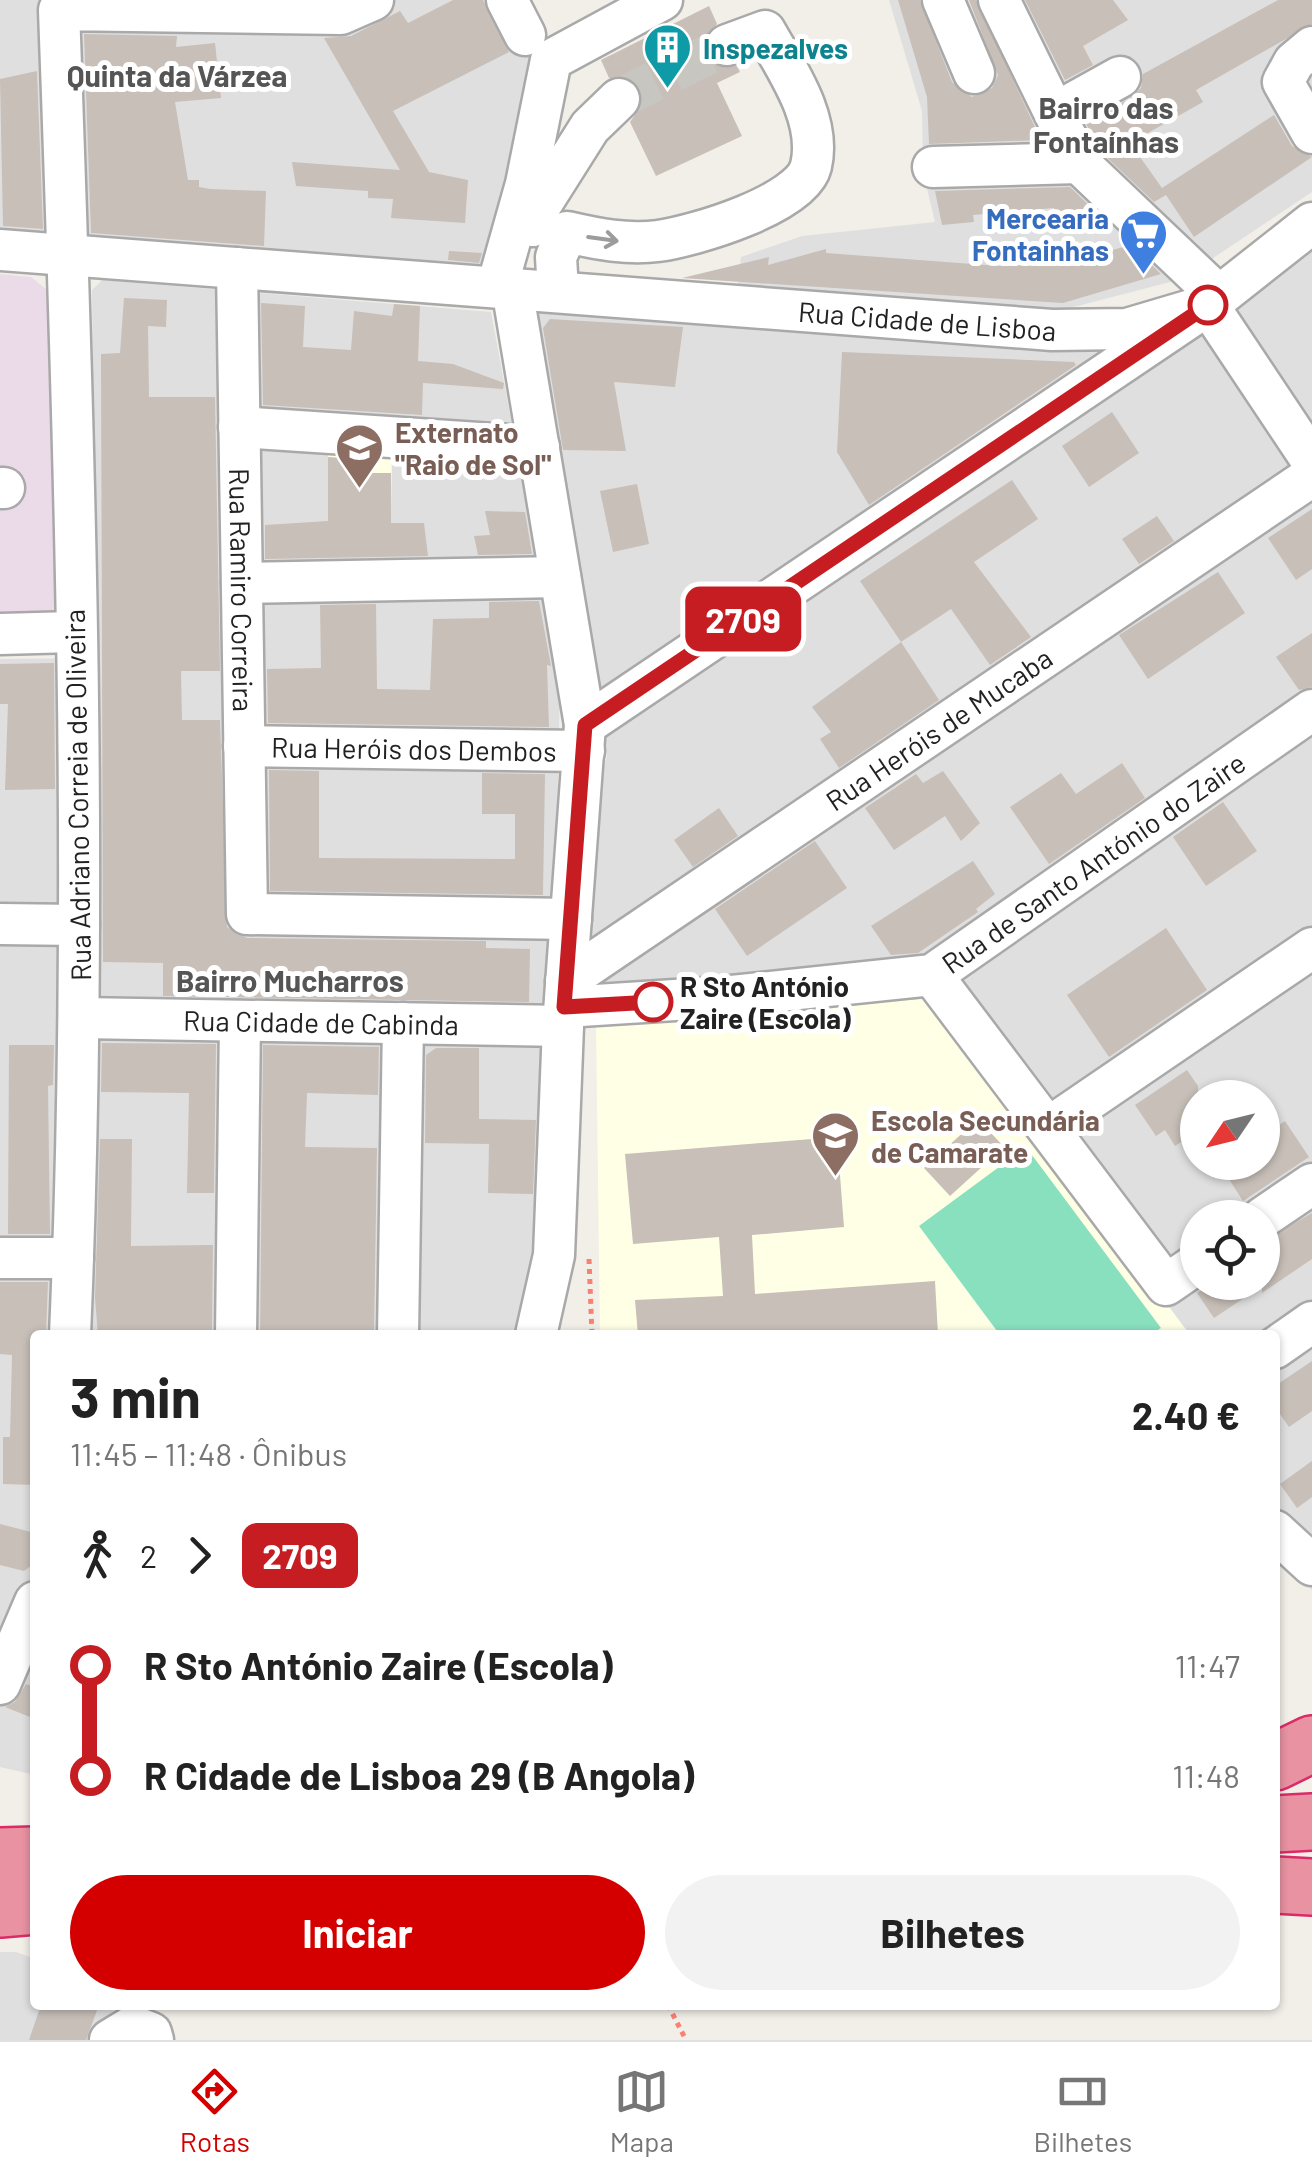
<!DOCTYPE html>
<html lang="pt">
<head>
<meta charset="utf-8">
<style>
	:root { --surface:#fff; --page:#f2f2f2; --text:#222; --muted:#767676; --line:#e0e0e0; --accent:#d40000 }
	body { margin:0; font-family:Barlow,sans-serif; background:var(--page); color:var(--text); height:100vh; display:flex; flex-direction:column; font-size:38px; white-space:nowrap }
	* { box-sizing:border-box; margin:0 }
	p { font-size:32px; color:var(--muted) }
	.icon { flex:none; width:55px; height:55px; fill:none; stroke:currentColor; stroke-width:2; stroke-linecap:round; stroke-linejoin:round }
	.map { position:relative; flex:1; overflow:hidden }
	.drawer { position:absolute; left:30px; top:1330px; width:1250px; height:680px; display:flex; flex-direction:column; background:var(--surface); border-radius:10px; box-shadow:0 2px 8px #0004 }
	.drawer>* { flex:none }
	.badge { padding:0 20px; border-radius:15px; font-size:35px; line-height:65px }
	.needle { width:65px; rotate:235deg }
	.tools { position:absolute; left:1180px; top:1080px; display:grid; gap:20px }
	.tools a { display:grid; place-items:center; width:100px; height:100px; border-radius:50%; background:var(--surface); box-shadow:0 2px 8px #0004; font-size:50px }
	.map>.badge { position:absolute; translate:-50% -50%; box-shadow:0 0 0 5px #fff }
	.legs { display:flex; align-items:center; gap:15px; height:110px; padding:0 40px; font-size:32px }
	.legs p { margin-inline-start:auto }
	.headline { display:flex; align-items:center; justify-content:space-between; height:170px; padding:0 40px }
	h1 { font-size:55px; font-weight:700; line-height:75px }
	.cta { display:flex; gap:20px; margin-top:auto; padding:20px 40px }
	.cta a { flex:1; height:115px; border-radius:60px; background:var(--accent); color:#fff; font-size:40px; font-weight:700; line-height:115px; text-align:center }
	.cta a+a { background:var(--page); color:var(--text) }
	ul { padding:0 40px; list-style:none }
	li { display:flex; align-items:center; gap:35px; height:110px; font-size:38px }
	li i { display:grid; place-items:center; width:15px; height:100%; margin:0 12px; background:currentColor }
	li i::after { content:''; width:25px; height:25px; margin:-12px; border:8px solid; border-radius:50%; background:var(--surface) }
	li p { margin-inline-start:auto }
	li:first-child i { background:linear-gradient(#0000 50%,currentColor 0) }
	li:last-child i { background:linear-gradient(currentColor 50%,#0000 0) }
	.tab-bar { display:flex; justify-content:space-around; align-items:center; height:140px; border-top:2px solid var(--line); background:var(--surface); font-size:28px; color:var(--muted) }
	.tab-bar a { display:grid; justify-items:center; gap:5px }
	.tab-bar .selected { color:var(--accent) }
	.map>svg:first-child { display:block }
	.residential { fill:#e0dfdf; fill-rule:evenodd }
	.industrial { fill:#ebdbe8 }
	.education { fill:#ffffe5 }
	.pitch { fill:#88e0be }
	.building { fill:#c7bfb8 }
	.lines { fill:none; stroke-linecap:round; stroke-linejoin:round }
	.minor-tunnel { stroke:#c8c6c1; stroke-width:40; stroke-dasharray:40 20; stroke-linecap:butt }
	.minor-casing { stroke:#a9a9a9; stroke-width:45 }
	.highway-casing { stroke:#dc2a67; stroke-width:60 }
	.path { stroke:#fa8072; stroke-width:5; stroke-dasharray:5 5; stroke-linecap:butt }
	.minor { stroke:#fff; stroke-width:40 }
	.highway { stroke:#e892a2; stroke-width:55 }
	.oneway { stroke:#9c9c9c }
	.line-1-casing { stroke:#fff; stroke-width:22 }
	.line-1 { stroke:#c61d23; stroke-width:15 }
	.stop-1-dot { fill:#fff; stroke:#c61d23; stroke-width:5 }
	.labels { text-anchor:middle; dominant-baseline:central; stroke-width:10; stroke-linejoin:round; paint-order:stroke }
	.culture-label { font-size:28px; font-weight:bold; fill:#0d838f; stroke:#fff; text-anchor:start }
	.shop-label { font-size:28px; font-weight:bold; fill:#366cbe; stroke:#fff; text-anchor:end }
	.street-label { font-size:28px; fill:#222; stroke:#fff }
	.education-label { font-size:28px; font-weight:bold; fill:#785e54; stroke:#fff; text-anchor:start }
	.stop-label { font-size:28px; font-weight:bold; fill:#222; stroke:#fff; text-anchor:start }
	.neighbourhood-label { font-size:30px; font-weight:bold; fill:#555; stroke:#fff }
</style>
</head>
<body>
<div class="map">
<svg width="1312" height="2040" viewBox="0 0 1312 2040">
	<rect width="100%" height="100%" fill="#f2efe9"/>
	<g class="residential">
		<path d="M0 0H517L535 39 493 281 0 236Z"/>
		<path d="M889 0H1312V192L1182 279 1058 311 737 292 741 257 802 236 935 222 923 172 922 111Z"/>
		<path d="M1312 241V1590L1275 1550V1335H1190L938 998 596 1023 593 946 584 934 586 811 607 756 598 687 525 338 536 301 1075 349ZM1198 1098H1262V1162H1198ZM1198 1218H1262V1282H1198Z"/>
		<path d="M102 280 491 312 560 682 547 1282 533 1335H35V1775L0 1767V659L96 658 92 290Z"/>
		<path d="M0 1952H16L35 1959V2005H117L95 2040H0Z"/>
	</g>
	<path class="industrial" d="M0 274 31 277 52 294 57 620 0 626Z"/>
	<g class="education">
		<path d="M328 451 392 452 391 509H328Z"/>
		<path d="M938 998 1190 1335H600L596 1023Z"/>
	</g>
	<path class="pitch" d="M1026 1147 1161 1328 1150 1335H1000L919 1226Z"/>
	<g class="building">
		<path d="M453 0H483L509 52 393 111 429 172 468 180 465 223 391 218 393 199 368 198V191L296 186 292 162 400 170 324 38 351 36 400 11 408 23Z"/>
		<path d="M898 0H920L952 82 972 97 992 88 998 75 969 0H976L1041 140 929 144 927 97Z"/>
		<path d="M1025 0H1113L1128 20 1083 46 1093 65 1065 80Z"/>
		<path d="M1278 0H1312V24L1196 90 1203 102 1130 143 1162 188 1274 115 1292 146 1312 157 1194 237 1166 195 1154 202 1098 149 1086 123 1132 97 1141 88 1143 74Z"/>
		<path d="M709 6 717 24 704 40V52L713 64 737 66 740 72 717 83 742 136 656 176 630 122 641 106 642 92 626 77 609 78 601 60Z"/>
		<path d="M84 34 177 36 176 47 215 43 221 98 175 102 188 180H199V187L210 189 266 191 264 246 91 233Z"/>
		<path d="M37 71 43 229 3 226 0 79Z"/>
		<path d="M1070 187 1102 218 1096 223 1056 217 1054 208 973 215 974 222 942 225 935 191Z"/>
		<path d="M1131 245 1161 274 1063 303 682 278 769 257 768 265 826 249V253L999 266 1055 263 1052 266Z"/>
		<path d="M449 251 482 253 479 263 448 260Z"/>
		<path d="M124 298 167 300 166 327 148 326 149 397H215L220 671H181L182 720H220L227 927 247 938 486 941V948L530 949 529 1002 163 996V963L103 962 101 354 120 353Z"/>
		<path d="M261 303 305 306 303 347 351 350 354 311 392 316 394 304 420 306 418 361 453 364 504 383 503 389 423 383 422 415 263 405Z"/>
		<path d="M550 319 683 327 675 387 614 382 626 451 563 450 543 328Z"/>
		<path d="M842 352 1074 362 1076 365 869 505 837 452Z"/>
		<path d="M1112 412 1139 453 1089 487 1062 446Z"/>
		<path d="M328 457 359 459V473H391V523H424L428 556 265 559V525L328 521Z"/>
		<path d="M1012 480 1038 519 974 562 1031 637 990 665 951 609 901 642 860 581Z"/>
		<path d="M637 484 649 544 613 552 600 491Z"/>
		<path d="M1312 509V569L1296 580 1268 538Z"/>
		<path d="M485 511 525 512 532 554 478 555 474 536 490 535Z"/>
		<path d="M1157 516 1174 541 1139 564 1122 539Z"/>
		<path d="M1218 572 1245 613 1148 679 1119 635Z"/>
		<path d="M539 601 551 666 547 665 549 727 268 723 267 669 321 668 320 605 376 604 377 689 430 690 433 619 489 618V602Z"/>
		<path d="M1312 633V687L1299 690 1276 657Z"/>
		<path d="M901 642 939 700 839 768 820 739 831 732 812 707Z"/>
		<path d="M54 663 55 789 5 790 8 704H0V664Z"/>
		<path d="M1122 763 1145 798 1049 864 1010 807 1061 773 1076 794Z"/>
		<path d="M269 770 319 771V858L515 859V814H482V773L545 774 543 895 270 891Z"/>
		<path d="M943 771 980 823 961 841 945 816 894 850 865 808 916 774 923 783Z"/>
		<path d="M1223 802 1257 851 1206 886 1173 837Z"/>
		<path d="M719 808 738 836 693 867 674 840Z"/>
		<path d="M815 841 847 888 747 956 715 909Z"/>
		<path d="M973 861 995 894 976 909 978 912 918 953 891 955 871 926Z"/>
		<path d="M1166 928 1207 990 1109 1057 1067 995Z"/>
		<path d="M102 1043 216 1044 214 1193H187L189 1093 101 1092Z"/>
		<path d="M9 1045H54L53 1085 48 1086 50 1234H8Z"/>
		<path d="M263 1045 379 1047 378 1095 307 1093 305 1147 377 1148 374 1335H260Z"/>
		<path d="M436 1048H479V1119L536 1120 533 1194 488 1193 489 1144 425 1143 426 1055Z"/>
		<path d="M1187 1070 1198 1086V1131L1175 1146 1165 1130 1156 1136 1135 1105Z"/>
		<path d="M978 1119 1004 1147 950 1196 924 1168Z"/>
		<path d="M1285 1121 1309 1157 1243 1201 1218 1162H1262V1136Z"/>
		<path d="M837 1137 844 1227 752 1235 755 1294 935 1281 938 1335H638L635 1300 723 1296 719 1237 633 1244 625 1154Z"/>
		<path d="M100 1139H132L131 1246 213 1245 212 1331 98 1335 95 1298Z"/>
		<path d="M1312 1213V1259L1262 1293V1286L1214 1318 1197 1293 1212 1282H1262V1242Z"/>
		<path d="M0 1282H48L46 1335H35V1485L3 1484V1437H10L12 1355 0 1354Z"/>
		<path d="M1312 1361V1411L1289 1427 1275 1407V1386Z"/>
		<path d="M1312 1461V1497L1297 1508 1280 1484Z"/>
		<path d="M0 1524 35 1533 32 1565 24 1571 0 1565Z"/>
		<path d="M26 1684 35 1687V1719L5 1707 15 1702Z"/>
		<path d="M41 2005H99L86 2040H29Z"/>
	</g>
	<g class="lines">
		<path class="minor-tunnel" d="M619 99 727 45"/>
		<defs>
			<g id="minor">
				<path d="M507 0 525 35"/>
				<path d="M943 0 974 73"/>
				<path d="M999 0 1079 163 1219 296"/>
				<path d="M1312 47 1294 62 1283 82 1312 133"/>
				<path d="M1057 112 1120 77"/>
				<path d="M933 167 1079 163"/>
				<path d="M533 226 535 214 590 127 619 99"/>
				<path id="s1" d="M0 250 1052 330 1127 329 1208 305 1312 223"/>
				<path id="s2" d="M237 268 247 914 571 919"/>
				<path d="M497 287 526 184 551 60 662 0"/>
				<path d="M512 288 585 725 563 1026 554 1255 536 1335"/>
				<path d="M558 291 556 257 567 232C597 239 628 245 658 241 695 236 802 204 811 166 822 119 787 70 765 31L727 45"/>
				<path d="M239 427 539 447"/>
				<path d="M0 488H4"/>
				<path d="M242 583 560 577"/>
				<path d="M0 634 74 632"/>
				<path d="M585 725 1208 305 1312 461"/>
				<path id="s3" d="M244 746 584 751"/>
				<path d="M0 924 79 925"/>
				<path d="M932 975 1166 1285 1198 1263"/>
				<path id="s4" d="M566 981 1312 476"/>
				<path id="s5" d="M565 1007 722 997 932 975 1312 710"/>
				<path id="s6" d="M81 1018 563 1026"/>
				<path d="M1048 1128 1312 948"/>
				<path d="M1262 1218 1312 1184"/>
				<path d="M0 1258H73"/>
				<path d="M70 1335C89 894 75 451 59 10L341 14 373 0"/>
				<path d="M236 1335 240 1021"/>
				<path d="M398 1335 403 1023"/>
				<path d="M1275 1348 1312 1322"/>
				<path d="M1275 1531 1312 1565"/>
				<path d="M0 1684 35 1602"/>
				<path d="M110 2040 133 2026 151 2033 153 2040"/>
			</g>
			<g id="highway">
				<path d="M1275 1762 1312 1744"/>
				<path d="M1275 1824 1312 1822"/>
				<path d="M0 1856 35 1855"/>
				<path d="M1275 1885 1312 1887"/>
				<path d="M0 1909 35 1906"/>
			</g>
		</defs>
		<use href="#minor" class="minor-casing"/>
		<use href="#highway" class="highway-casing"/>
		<g class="path">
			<path d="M589 1259 592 1335"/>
			<path d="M668 2005 686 2040"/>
		</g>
		<use href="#minor" class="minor"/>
		<use href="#highway" class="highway"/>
	</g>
	<defs><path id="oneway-shaft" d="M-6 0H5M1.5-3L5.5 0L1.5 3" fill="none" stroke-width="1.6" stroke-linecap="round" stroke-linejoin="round" transform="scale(2.5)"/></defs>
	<use class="oneway" href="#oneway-shaft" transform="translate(603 239) rotate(8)"/>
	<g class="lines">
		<defs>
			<path id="line-1" d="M653 1002 564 1007 585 725 1208 305"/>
		</defs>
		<use href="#line-1" class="line-1-casing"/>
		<use href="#line-1" class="line-1"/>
	</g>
	<defs>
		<symbol id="building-pin" viewBox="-11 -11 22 30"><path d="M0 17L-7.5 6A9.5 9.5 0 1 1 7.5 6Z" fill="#0f9aa8" stroke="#fff"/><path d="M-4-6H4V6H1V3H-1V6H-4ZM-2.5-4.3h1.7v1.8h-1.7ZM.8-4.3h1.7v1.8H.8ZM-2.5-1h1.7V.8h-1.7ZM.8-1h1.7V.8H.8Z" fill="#fff"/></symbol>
		<symbol id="supermarket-pin" viewBox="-11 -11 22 30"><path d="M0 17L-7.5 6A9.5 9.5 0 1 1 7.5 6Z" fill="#3f7fe0" stroke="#fff"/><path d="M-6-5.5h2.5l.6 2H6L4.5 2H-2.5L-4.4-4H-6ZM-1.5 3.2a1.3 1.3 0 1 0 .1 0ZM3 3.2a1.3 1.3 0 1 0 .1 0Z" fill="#fff"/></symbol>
		<symbol id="school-pin" viewBox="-11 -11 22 30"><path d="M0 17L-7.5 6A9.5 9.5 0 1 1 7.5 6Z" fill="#8d6e63" stroke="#fff"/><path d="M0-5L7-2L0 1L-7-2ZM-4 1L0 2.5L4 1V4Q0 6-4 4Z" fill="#fff"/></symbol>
	</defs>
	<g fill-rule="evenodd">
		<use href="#building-pin" x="640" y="20" width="55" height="75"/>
		<use href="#supermarket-pin" x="1116" y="206" width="55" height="75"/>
		<use href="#school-pin" x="332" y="420" width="55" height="75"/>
		<use href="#school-pin" x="808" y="1108" width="55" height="75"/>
	</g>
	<g class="stop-1-dot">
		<circle cx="1208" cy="305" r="18"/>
		<circle cx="653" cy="1002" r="18"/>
	</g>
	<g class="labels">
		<g class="culture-label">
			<text x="703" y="48">Inspezalves</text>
		</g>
		<g class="shop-label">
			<text x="1109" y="218">Mercearia<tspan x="1109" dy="32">Fontainhas</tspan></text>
		</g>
		<g class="street-label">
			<text stroke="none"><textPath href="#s1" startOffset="930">Rua Cidade de Lisboa</textPath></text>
			<text stroke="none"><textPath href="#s2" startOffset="322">Rua Ramiro Correira</textPath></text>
			<text stroke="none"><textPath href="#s4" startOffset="450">Rua Heróis de Mucaba</textPath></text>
			<text stroke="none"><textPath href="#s3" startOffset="170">Rua Heróis dos Dembos</textPath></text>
			<text transform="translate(77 795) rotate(-91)">Rua Adriano Correia de Oliveira</text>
			<text stroke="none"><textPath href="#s5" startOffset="565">Rua de Santo António do Zaire</textPath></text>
			<text stroke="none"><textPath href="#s6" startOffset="240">Rua Cidade de Cabinda</textPath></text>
		</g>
		<g class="education-label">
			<text x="395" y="432">Externato<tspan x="395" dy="32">"Raio de Sol"</tspan></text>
			<text x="871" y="1120">Escola Secundária<tspan x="871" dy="32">de Camarate</tspan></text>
		</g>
		<g class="stop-label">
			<text x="680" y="986">R Sto António<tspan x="680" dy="32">Zaire (Escola)</tspan></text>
		</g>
		<g class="neighbourhood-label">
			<text x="177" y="75">Quinta da Várzea</text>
			<text x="1106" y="107">Bairro das<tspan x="1106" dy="34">Fontaínhas</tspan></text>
			<text x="290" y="980">Bairro Mucharros</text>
		</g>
	</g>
</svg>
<div class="tools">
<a><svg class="needle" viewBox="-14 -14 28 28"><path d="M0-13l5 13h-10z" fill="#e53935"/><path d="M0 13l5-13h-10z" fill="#767676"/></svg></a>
<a><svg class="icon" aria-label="locate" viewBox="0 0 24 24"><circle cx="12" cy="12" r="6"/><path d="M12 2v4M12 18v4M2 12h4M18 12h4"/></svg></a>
</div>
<b class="badge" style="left:743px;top:619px;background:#c61d23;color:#fff">2709</b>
<section class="drawer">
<div class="headline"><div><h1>3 min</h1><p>11:45 – 11:48 · Ônibus</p></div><b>2.40 €</b></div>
<div class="legs"><svg class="icon" aria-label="walk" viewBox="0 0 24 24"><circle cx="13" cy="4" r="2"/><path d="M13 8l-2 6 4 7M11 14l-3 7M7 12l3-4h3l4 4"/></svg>2<svg class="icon" aria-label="forward" viewBox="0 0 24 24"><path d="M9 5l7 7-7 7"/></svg><b class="badge" style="background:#c61d23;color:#fff">2709</b></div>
<ul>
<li><i style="color:#c61d23"></i><b>R Sto António Zaire (Escola)</b><p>11:47</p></li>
<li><i style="color:#c61d23"></i><b>R Cidade de Lisboa 29 (B Angola)</b><p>11:48</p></li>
</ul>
<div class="cta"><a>Iniciar</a><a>Bilhetes</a></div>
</section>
</div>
<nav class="tab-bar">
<a class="selected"><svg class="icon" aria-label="directions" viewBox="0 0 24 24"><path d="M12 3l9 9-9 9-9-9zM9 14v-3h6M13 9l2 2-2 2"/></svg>Rotas</a>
<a><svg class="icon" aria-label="map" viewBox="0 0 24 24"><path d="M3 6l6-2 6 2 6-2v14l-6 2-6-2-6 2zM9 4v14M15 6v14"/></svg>Mapa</a>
<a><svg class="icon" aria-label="tickets" viewBox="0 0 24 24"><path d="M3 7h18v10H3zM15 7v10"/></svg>Bilhetes</a>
</nav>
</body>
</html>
